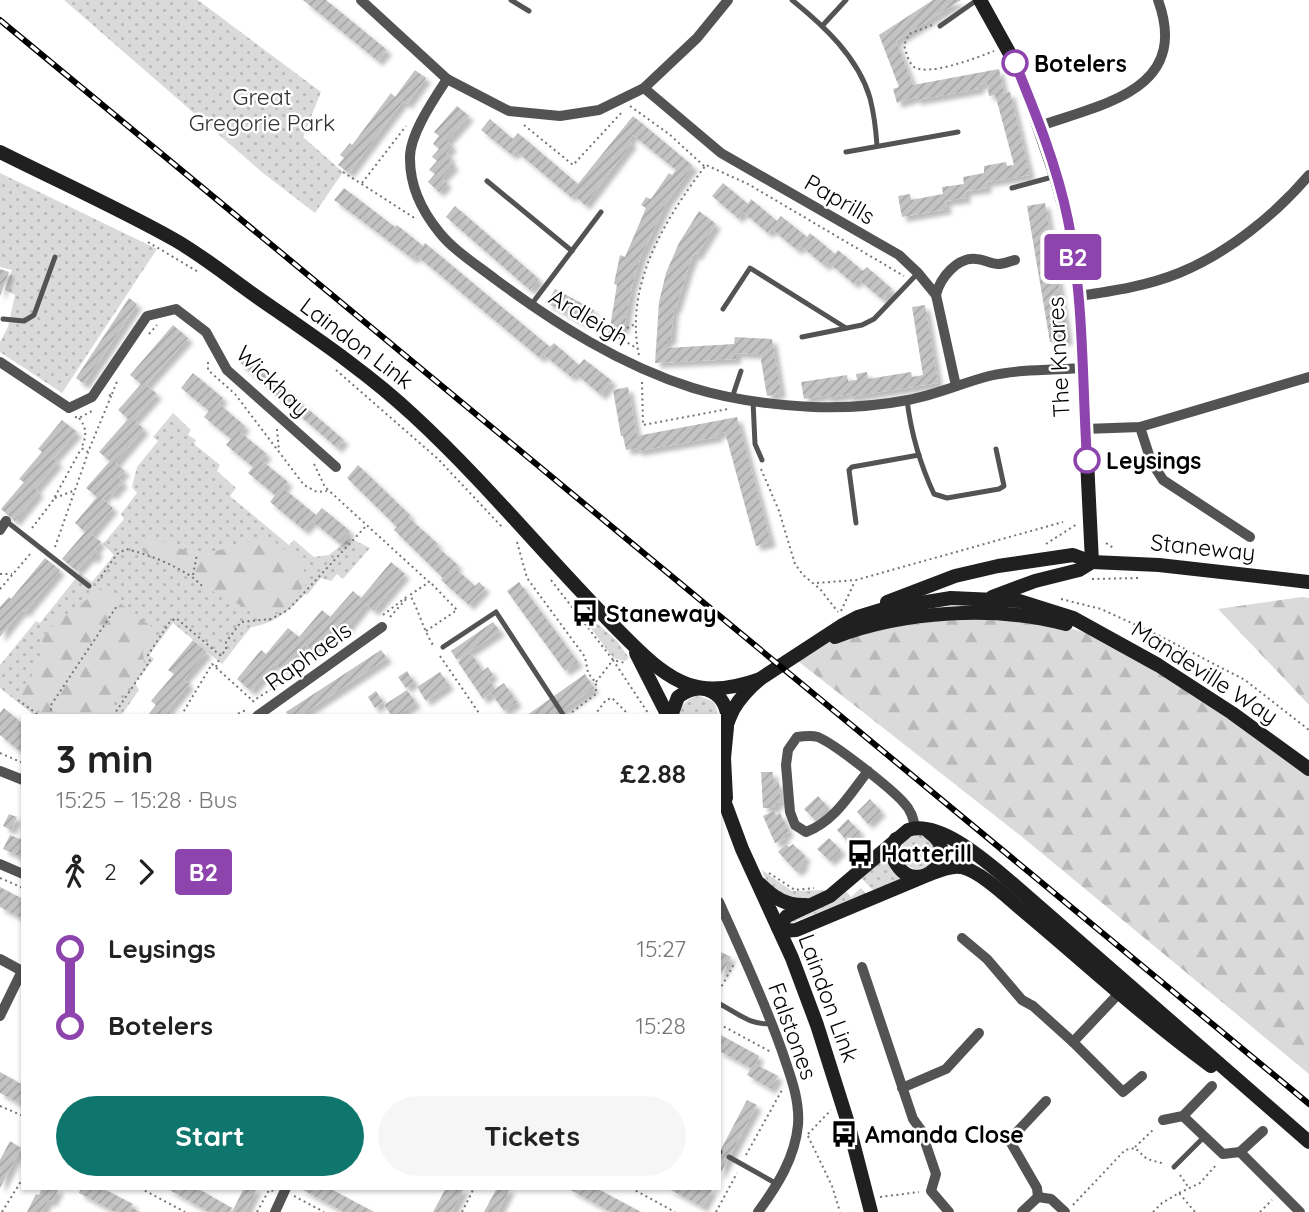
<!DOCTYPE html>
<html lang="en">
<head>
<meta charset="utf-8">
<style>
	:root { --surface:#fff; --page:#f6f6f6; --text:#222; --muted:#767676; --accent:#0f766e }
	body { margin:0; font-family:Quicksand,sans-serif; background:var(--page); color:var(--text); height:100vh; display:flex; flex-direction:column; font-size:26px; white-space:nowrap }
	* { box-sizing:border-box; margin:0 }
	p { font-size:23px; color:var(--muted) }
	.icon { flex:none; width:38px; height:38px; fill:none; stroke:currentColor; stroke-width:2; stroke-linecap:round; stroke-linejoin:round }
	.map { position:relative; flex:1; overflow:hidden }
	.sheet { position:absolute; left:21px; top:714px; width:700px; height:476px; display:flex; flex-direction:column; background:var(--surface); border-radius:0px; box-shadow:0 2px 5px #0004 }
	.sheet>* { flex:none }
	.badge { padding:0 14px; border-radius:5px; font-size:24px; line-height:46px }
	.map>.badge { position:absolute; translate:-50% -50%; box-shadow:0 0 0 4px #fff }
	.legs { display:flex; align-items:center; gap:10px; height:77px; padding:0 35px; font-size:23px }
	.legs p { margin-inline-start:auto }
	.head { display:flex; align-items:center; justify-content:space-between; height:119px; padding:0 35px }
	h1 { font-size:38px; font-weight:700; line-height:52px }
	.cta { display:flex; gap:14px; margin-top:auto; padding:14px 35px }
	.cta a { flex:1; height:80px; border-radius:42px; background:var(--accent); color:#fff; font-size:28px; font-weight:700; line-height:80px; text-align:center }
	.cta a+a { background:var(--page); color:var(--text) }
	ul { padding:0 35px; list-style:none }
	li { display:flex; align-items:center; gap:24px; height:77px; font-size:26px }
	li i { display:grid; place-items:center; width:10px; height:100%; margin:0 9px; background:currentColor }
	li i::after { content:''; width:18px; height:18px; margin:-9px; border:5px solid; border-radius:50%; background:var(--surface) }
	li p { margin-inline-start:auto }
	li:first-child i { background:linear-gradient(#0000 50%,currentColor 0) }
	li:last-child i { background:linear-gradient(currentColor 50%,#0000 0) }
	.map>svg:first-child { display:block }
	.green { fill:url(#green-dots) }
	.forest { fill:url(#forest-firs) }
	.building { fill:url(#building-hatch); filter:url(#shadow) }
	.lines { fill:none; stroke-linecap:round; stroke-linejoin:round }
	.path { stroke:#757575; stroke-width:2; stroke-dasharray:2 3.5; stroke-linecap:butt }
	.lane { stroke:#535353; stroke-width:5 }
	.street { stroke:#535353; stroke-width:10 }
	.secondary { stroke:#202020; stroke-width:14 }
	.rail-casing { stroke:#000; stroke-width:6 }
	.rail { stroke:#fff; stroke-width:3.5; stroke-dasharray:10; stroke-linecap:butt }
	.line-1-casing { stroke:#fff; stroke-width:16 }
	.line-1 { stroke:#8e44ad; stroke-width:10 }
	.stop-1-dot { fill:#fff; stroke:#8e44ad; stroke-width:3.5 }
	.labels { text-anchor:middle; dominant-baseline:central; stroke-width:5; stroke-linejoin:round; paint-order:stroke }
	.stop-label { font-size:23px; font-weight:bold; fill:#000; stroke:#fff; text-anchor:start }
	.park-label { font-size:23px; fill:#313131; stroke:#fff }
	.street-label { font-size:23px; fill:#000; stroke:#fff }
	.poi-label { font-size:23px; font-weight:bold; fill:#000; stroke:#fff; text-anchor:start }
</style>
</head>
<body>
<div class="map">
<svg width="1309" height="1212" viewBox="0 0 1309 1212">
	<defs>
		<pattern id="green-dots" width="8" height="8" patternUnits="userSpaceOnUse" patternTransform="scale(1.75)"><rect width="8" height="8" fill="#dadada"/><path d="M2 2h.1M6 6h.1" fill="none" stroke="#b9b9b9" stroke-width="1.8" stroke-linecap="round"/></pattern>
		<pattern id="forest-firs" width="22" height="20" patternUnits="userSpaceOnUse" patternTransform="scale(1.75)"><rect width="22" height="20" fill="#dadada"/><path d="M5 1l3.5 6h-7zM16 11l3.5 6h-7z" fill="#b9b9b9"/></pattern>
		<pattern id="building-hatch" width="6" height="6" patternUnits="userSpaceOnUse" patternTransform="scale(1.75)"><rect width="6" height="6" fill="#c3c3c3"/><path d="M-1 1l2-2M0 6l6-6M5 7l2-2" fill="none" stroke="#a6a6a6"/></pattern>
		<filter id="shadow"><feDropShadow dx="5" dy="5" stdDeviation="2" flood-color="#0004"/></filter>
	</defs>
	<rect width="100%" height="100%" fill="#fff"/>
	<g class="green">
		<path d="M64 0H198L321 92 303 137 343 172 315 213 263 173Z"/>
		<path d="M0 173 157 249 62 393 0 352V342L8 327 15 295 5 290 12 270 0 267Z"/>
		<path d="M173 413 191 430 188 435 196 440 194 444 220 465 217 471 236 488 230 496 289 545 294 540 314 557 329 555 350 538 370 548 343 579 337 574 331 581 321 578 307 595 305 594C289 611 274 624 251 627L222 664 173 623 149 655 154 659 135 683 139 690 121 716H35L0 688V665L36 621 40 623 80 573 92 582 114 555 103 544 124 519 121 514 137 493 132 487 137 467 158 441 153 437Z"/>
		<path d="M589 616 617 641 629 658 625 661 613 658 585 620Z"/>
		<path d="M699 696 714 702 719 716H679C681 705 688 697 699 696Z"/>
		<circle cx="918" cy="852" r="17"/>
		<path d="M886 857 891 870 901 879 874 891 861 878Z"/>
		<path d="M762 870 792 891 829 890C824 893 818 896 813 898 793 904 767 889 762 870Z"/>
		<path d="M861 888 866 894 791 923 793 920 831 903 846 891 851 897Z"/>
	</g>
	<g class="forest">
		<path d="M151 534 169 544 200 556 267 536 303 564 306 584 282 610 264 617 208 589 197 580 143 552Z"/>
		<path d="M99 587 153 628 152 641 143 651 144 662 127 687 116 692 112 716 44 715 19 697 39 664 43 637 59 618 74 612Z"/>
		<path d="M1302 597 1309 598V705L1218 609Z"/>
		<path d="M1017 615 1111 639 1309 769V1074L1021 836 794 658C859 616 942 620 1017 615Z"/>
	</g>
	<g class="building">
		<path d="M303 0H326L387 50 378 61Z"/>
		<path d="M933 0H961L896 41 913 85 999 69 1004 93 1010 92 1030 175 986 182 987 188 965 191 966 198 945 201 947 209 902 217 898 196 910 194 911 200 943 194 942 187 964 184 963 177 984 173V166L1006 162 1007 166 1014 165 998 105 995 95 989 96 987 83 979 85V89L916 100V97L897 103 893 89 899 87 879 35Z"/>
		<path d="M415 70 426 78 407 104 403 101 349 173 338 165 344 158 340 155 350 143 352 145 391 93 395 97Z"/>
		<path d="M457 106 469 116 447 141 452 146 446 153 451 157 449 160 454 165 442 178 447 183 439 192 428 182 435 174 429 170 437 161 432 157 439 149 433 144 439 136 434 132Z"/>
		<path d="M633 116 693 166 667 202 641 256 632 286 624 329 610 327 617 285 614 284 620 255 625 257 646 208 641 205 646 197 651 199 669 173 672 175 676 170 633 135 629 140 632 143 585 205 573 194 571 197 516 151 512 155 481 130 490 119 513 139 518 133 578 184Z"/>
		<path d="M723 183 748 204 751 199 777 221 781 216 807 237 810 233 835 254 838 250 863 271 867 267 892 289 883 300 858 279 854 284 828 262 825 266 801 246 797 250 772 229 768 233 743 212 738 218 712 196Z"/>
		<path d="M344 188 395 227 397 225 423 246 425 243 550 347 554 343 579 365 584 359 612 381 601 395 575 373 571 377 543 354 540 358 416 255 413 259 334 200Z"/>
		<path d="M1045 203 1068 340 1050 342 1027 206Z"/>
		<path d="M455 206 539 279 530 290 446 217Z"/>
		<path d="M699 211 716 224 697 255 694 254 688 269 676 308H674L671 340H667V348L734 344 735 337 772 339 781 393 767 396 760 354 736 353V359L655 363 659 302 666 273 679 243Z"/>
		<path d="M0 269 9 272 0 296Z"/>
		<path d="M555 289 594 310 586 324 547 303Z"/>
		<path d="M129 298 137 304 84 384 76 378Z"/>
		<path d="M925 305 938 383 849 397V394L827 398V395L804 399 801 382 847 375 848 381 857 380 856 374 867 372 868 379 911 372 912 377 923 375 912 307Z"/>
		<path d="M173 325 188 338 146 385 157 394 134 420 144 429 115 463 125 471 118 478 123 482 112 495 109 492 103 499 113 508 91 534 101 542 95 549 98 552 93 559 90 556 77 571 62 559 85 532 75 523 97 497 86 488 110 461 99 452 128 419 118 410 141 384 130 375Z"/>
		<path d="M245 355 344 440 337 448 239 362Z"/>
		<path d="M193 373 223 398 218 403 245 426 240 432 267 454 261 460 288 482 283 488 316 515 322 508 350 531 339 543 312 521 304 530 270 502 275 495 248 473 253 467 226 445 231 439 204 417 209 411 181 388Z"/>
		<path d="M628 387 637 436 737 417 771 542 756 546 725 432 717 434 718 437 637 451V448L626 450 623 436H621L613 390Z"/>
		<path d="M62 420 77 432 53 459 58 462 35 489 39 492 15 521 1 509 24 482 19 479 42 452 38 449Z"/>
		<path d="M358 465 410 515 408 517 438 544 436 546 458 565 455 568 475 586 479 582 485 588 469 605 441 580 443 578 394 530 397 527 347 478Z"/>
		<path d="M45 558 60 570 25 612 22 610 0 637V607L9 597 11 599Z"/>
		<path d="M391 562 405 574 374 611 366 604 344 631 336 624 313 651 305 644 283 670 274 664 251 691 237 679 261 650 266 654 288 628 299 637 322 610 330 617 353 591 361 598Z"/>
		<path d="M519 582 578 662 565 671 507 591Z"/>
		<path d="M493 622 500 631 457 660 451 651Z"/>
		<path d="M193 640 207 652 184 679 189 684 167 711 173 716H147L156 705 151 701 174 674 168 670Z"/>
		<path d="M381 650 387 658 300 716H289L286 712Z"/>
		<path d="M471 653 483 671 488 667 493 675 488 679 495 689 504 683 517 702 504 711 491 693 483 699 458 662Z"/>
		<path d="M407 671 414 682 406 688 398 677Z"/>
		<path d="M440 672 449 685 426 701 417 687Z"/>
		<path d="M585 674 594 688 554 716H526Z"/>
		<path d="M407 690 416 703 396 716H392L384 705Z"/>
		<path d="M376 691 383 702 375 708 368 697Z"/>
		<path d="M4 708 23 724V754L0 735V713Z"/>
		<path d="M761 772H773V783L779 782 781 802 776 803V808H763Z"/>
		<path d="M818 796 829 808 816 821 804 809Z"/>
		<path d="M870 799 881 811 868 824 857 812Z"/>
		<path d="M774 811 776 815 780 813 789 832 783 835 785 839 775 843 763 816Z"/>
		<path d="M9 814 17 817 11 830 3 826Z"/>
		<path d="M848 819 860 832 849 843 837 830Z"/>
		<path d="M23 832V858L3 849 10 835 20 839Z"/>
		<path d="M829 838 841 850 830 861 817 849Z"/>
		<path d="M786 844 789 847 793 844 806 857 802 862 804 864 797 872 778 852Z"/>
		<path d="M0 887 23 899V919L0 907Z"/>
		<path d="M719 951 731 957 719 978Z"/>
		<path d="M719 1034 759 1056 755 1064 778 1076 771 1089 747 1075 751 1068 719 1051Z"/>
		<path d="M0 1072 23 1085V1096L19 1103 0 1093Z"/>
		<path d="M747 1100 757 1105 719 1176V1153Z"/>
		<path d="M10 1141 21 1148 0 1188V1160Z"/>
		<path d="M42 1188H59L52 1202 48 1200 42 1212H27L36 1194 39 1195Z"/>
		<path d="M81 1188H102L133 1204 131 1207 140 1212H115L79 1193Z"/>
		<path d="M166 1188H197L232 1208 229 1212H209Z"/>
		<path d="M244 1188H257L245 1212H232Z"/>
		<path d="M299 1188H329L374 1212H344Z"/>
		<path d="M446 1188H464L452 1212H433Z"/>
		<path d="M497 1188H510L498 1212H484Z"/>
		<path d="M567 1188H596L641 1212H611Z"/>
		<path d="M667 1188H695L699 1190 701 1188H713L703 1207Z"/>
	</g>
	<g class="lines">
		<g class="path">
			<path d="M932 25 909 34 904 45C906 52 908 61 913 66 925 78 979 57 994 51"/>
			<path d="M630 106 669 134 704 166"/>
			<path d="M524 125 573 165 623 111"/>
			<path d="M343 172 416 219"/>
			<path d="M362 183 406 126"/>
			<path d="M148 242 200 273"/>
			<path d="M589 328 623 330 635 324"/>
			<path d="M604 329 638 349"/>
			<path d="M149 334 157 325"/>
			<path d="M639 355C624 285 665 219 706 165L748 184 904 276"/>
			<path d="M208 362V370L235 394 304 485 317 492 327 491"/>
			<path d="M336 370 438 459 502 527"/>
			<path d="M642 382 643 425 728 409"/>
			<path d="M112 394 118 379"/>
			<path d="M75 417 79 418 92 411"/>
			<path d="M79 418C87 428 87 437 81 448L88 452 112 394 108 396"/>
			<path d="M277 429 279 451"/>
			<path d="M314 464 325 487 429 582 410 595C419 611 423 629 433 645"/>
			<path d="M761 469 779 511 795 564 803 575 820 589 838 612"/>
			<path d="M55 498 73 491"/>
			<path d="M32 528 52 502 81 449"/>
			<path d="M517 542 527 578 585 657 588 673 596 683V694L571 713"/>
			<path d="M1106 543 1115 549"/>
			<path d="M1046 544 1077 524"/>
			<path d="M55 547 88 453"/>
			<path d="M0 574H12"/>
			<path d="M193 575 197 554"/>
			<path d="M1092 579 1139 578"/>
			<path d="M551 580 613 660 625 663"/>
			<path d="M98 581 117 554 126 549C148 554 187 569 202 586"/>
			<path d="M817 583 856 580 1063 522"/>
			<path d="M0 589 31 553"/>
			<path d="M1061 599 1101 609 1160 636 1245 680 1309 730"/>
			<path d="M841 611 855 581"/>
			<path d="M383 615 409 595"/>
			<path d="M390 617 407 598"/>
			<path d="M426 631 457 610 430 582"/>
			<path d="M440 656 481 716"/>
			<path d="M216 667 220 657"/>
			<path d="M596 682 613 660 650 716"/>
			<path d="M18 700 40 716"/>
			<path d="M254 702 253 701 305 667"/>
			<path d="M51 716V705L117 606"/>
			<path d="M113 716 150 661 148 655 169 623 176 618 221 656 226 649V642L241 622 271 619 288 610 367 525"/>
			<path d="M181 716 212 664 252 700"/>
			<path d="M233 716 248 709"/>
			<path d="M462 716H465"/>
			<path d="M594 716 606 700 612 698 630 716"/>
			<path d="M0 753 23 763"/>
			<path d="M769 873 795 890 814 888"/>
			<path d="M0 878 23 888"/>
			<path d="M719 991 734 964"/>
			<path d="M719 1024 771 1052"/>
			<path d="M0 1106 23 1116"/>
			<path d="M808 1134 831 1110"/>
			<path d="M808 1136 832 1186 840 1212"/>
			<path d="M1135 1147 1154 1129"/>
			<path d="M746 1155 782 1090"/>
			<path d="M1180 1175 1189 1188"/>
			<path d="M140 1188 185 1212"/>
			<path d="M631 1188 675 1212"/>
			<path d="M1179 1193 1200 1183 1217 1164"/>
			<path d="M294 1196 324 1212"/>
			<path d="M880 1197 919 1192"/>
			<path d="M1073 1205 1125 1150 1135 1148 1147 1159 1165 1164"/>
			<path d="M2 1212 23 1178"/>
			<path d="M257 1212 269 1190 274 1191"/>
			<path d="M462 1212 474 1188"/>
			<path d="M716 1212 737 1173"/>
			<path d="M1153 1212 1162 1203 1179 1193 1195 1212"/>
			<path d="M1260 1212 1272 1200"/>
		</g>
		<g class="lane">
			<path d="M511 0 529 11"/>
			<path d="M792 0C823 25 858 57 870 98 874 114 876 130 877 146"/>
			<path d="M823 25 846 0"/>
			<path d="M940 26 977 0"/>
			<path d="M846 152 958 132"/>
			<path d="M487 181 572 251"/>
			<path d="M1012 188 1056 176"/>
			<path d="M531 305 601 212"/>
			<path d="M723 309 750 268 846 328"/>
			<path d="M3 319 24 321 34 315 55 257"/>
			<path d="M802 337 862 325 874 319 918 273"/>
			<path d="M732 398 741 371"/>
			<path d="M907 400C911 433 920 464 934 494L947 498 999 489 1004 486 996 449"/>
			<path d="M753 401 755 444 762 460"/>
			<path d="M6 521 89 586"/>
			<path d="M856 523 849 470 852 467 919 455"/>
			<path d="M443 647 496 612 564 716"/>
			<path d="M720 1004C737 1013 753 1027 772 1023"/>
			<path d="M719 1152H720"/>
			<path d="M729 1157 777 1184"/>
			<path d="M1174 1167 1205 1136"/>
		</g>
		<g class="street">
			<path d="M361 0 447 79 509 111 560 116 599 110 644 88 697 38 728 0"/>
			<path d="M447 79C434 99 409 135 410 159 410 187 422 211 439 232 453 250 477 265 495 279 556 324 620 365 693 388 732 400 773 405 813 407 844 408 877 406 908 400 936 395 962 383 989 376 1019 369 1053 370 1084 368"/>
			<path d="M644 88 721 153 899 255 918 273 936 295 956 386"/>
			<path d="M1040 126C1102 104 1191 90 1158 0"/>
			<path d="M936 295C940 278 957 257 976 259 983 259 991 264 998 264 1004 264 1010 261 1015 260"/>
			<path d="M1079 296C1113 291 1147 286 1179 273 1228 253 1275 215 1309 175"/>
			<path d="M0 362 69 408 92 397 147 316 176 309 206 332 227 370 336 467"/>
			<path d="M1140 427 1151 461 1163 480 1250 537"/>
			<path d="M1085 429 1140 427 1309 377"/>
			<path d="M0 530 6 521"/>
			<path d="M257 716 382 627"/>
			<path d="M0 771 23 780"/>
			<path d="M868 771C850 794 834 822 806 832L795 825 790 812 786 765 788 750 797 737C804 736 811 735 818 737 835 744 892 789 904 803 911 810 913 818 915 827"/>
			<path d="M0 864 23 874"/>
			<path d="M719 902C741 951 764 1000 782 1051 790 1075 800 1099 798 1125 795 1158 777 1186 758 1212"/>
			<path d="M962 938 987 959 1022 1000 1033 1006 1073 1042 1123 1092 1142 1076"/>
			<path d="M0 959 22 971 0 1016"/>
			<path d="M862 967 913 1119 921 1130 936 1174 931 1191 949 1212"/>
			<path d="M1073 1042 1123 989"/>
			<path d="M902 1088 946 1069 979 1033"/>
			<path d="M1183 1116 1223 1154 1240 1152 1300 1212"/>
			<path d="M1163 1120 1183 1116 1212 1086"/>
			<path d="M1240 1152 1263 1131"/>
			<path d="M1038 1197 1037 1188 1011 1143 1015 1134 1046 1101"/>
			<path d="M275 1212 286 1188"/>
			<path d="M1022 1212 1038 1197 1051 1199 1065 1212"/>
		</g>
		<g class="secondary">
			<path d="M980 0 1015 63 1028 94 1056 176 1068 220 1079 296 1092 562"/>
			<path d="M0 152C58 181 118 208 175 240 203 256 230 278 257 297 310 334 366 371 413 415 490 486 555 568 629 641 672 684 699 701 760 679"/>
			<path d="M992 597 1035 581 1079 570 1092 562"/>
			<path d="M887 602 955 576 998 566 1073 555 1092 562 1159 565 1309 582"/>
			<path d="M835 637C903 611 995 605 1066 624"/>
			<path d="M636 653 668 716"/>
			<path d="M671 716 678 697C702 679 727 692 728 722"/>
			<path d="M719 736C727 728 728 720 733 710 740 698 749 688 760 679L841 626 858 617 884 609 951 598 1019 601 1073 618 1158 665 1232 713 1309 769"/>
			<path d="M719 787 742 849 792 958 817 1025 848 1123 871 1212"/>
			<path d="M726 798 724 758 727 727"/>
			<path d="M896 839C891 848 891 857 897 865 918 897 964 856 929 832"/>
			<path d="M760 884C774 898 786 906 806 905"/>
			<path d="M778 927 787 916 830 896 908 830C940 819 989 864 1012 883L1309 1142"/>
			<path d="M778 927 782 931 796 930 925 876C936 872 949 865 961 867 981 871 1010 900 1026 913 1087 964 1146 1019 1211 1066"/>
		</g>
		<defs>
			<path id="rail" d="M0 20 1309 1104"/>
		</defs>
		<use href="#rail" class="rail-casing"/>
		<use href="#rail" class="rail"/>
	</g>
	<g class="lines">
		<defs>
			<path id="line-1" d="M1015 63C1036 114 1057 166 1068 220 1084 299 1082 380 1087 460"/>
		</defs>
		<use href="#line-1" class="line-1-casing"/>
		<use href="#line-1" class="line-1"/>
	</g>
	<defs>
		<symbol id="bus-bare" viewBox="-9 -9 18 18"><path d="M-5-6H5V4H4V6H2V4H-2V6H-4V4H-5ZM-3.5-4V0h7V-4ZM-3.5 1.2v1.5H-2V1.2ZM2 1.2v1.5H3.5V1.2Z" fill="#000" stroke="#fff" stroke-width="2.5" paint-order="stroke"/></symbol>
	</defs>
	<g fill-rule="evenodd">
		<use href="#bus-bare" x="566" y="594" width="38" height="38"/>
		<use href="#bus-bare" x="841" y="834" width="38" height="38"/>
		<use href="#bus-bare" x="825" y="1115" width="38" height="38"/>
	</g>
	<g class="stop-1-dot">
		<circle cx="1015" cy="63" r="12"/>
		<circle cx="1087" cy="460" r="12"/>
	</g>
	<g class="labels">
		<g class="stop-label">
			<text x="1034" y="63">Botelers</text>
			<text x="1106" y="460">Leysings</text>
		</g>
		<g class="park-label">
			<text x="262" y="96">Great<tspan x="262" dy="26">Gregorie Park</tspan></text>
		</g>
		<g class="street-label">
			<text transform="translate(840 199) rotate(30)">Paprills</text>
			<text transform="translate(589 317) rotate(31)">Ardleigh</text>
			<text transform="translate(357 343) rotate(37)">Laindon Link</text>
			<text transform="translate(1058 357) rotate(-93)">The Knares</text>
			<text transform="translate(273 381) rotate(44)">Wickhay</text>
			<text transform="translate(1203 547) rotate(6)">Staneway</text>
			<text transform="translate(308 656) rotate(-36)">Raphaels</text>
			<text transform="translate(1205 672) rotate(33)">Mandeville Way</text>
			<text transform="translate(829 998) rotate(70)">Laindon Link</text>
			<text transform="translate(793 1031) rotate(70)">Falstones</text>
		</g>
		<g class="poi-label">
			<text x="606" y="613">Staneway</text>
			<text x="881" y="853">Hatterill</text>
			<text x="865" y="1134">Amanda Close</text>
		</g>
	</g>
</svg>
<b class="badge" style="left:1073px;top:257px;background:#8e44ad;color:#fff">B2</b>
<section class="sheet">
<div class="head"><div><h1>3 min</h1><p>15:25 – 15:28 · Bus</p></div><b>£2.88</b></div>
<div class="legs"><svg class="icon" aria-label="walk" viewBox="0 0 24 24"><circle cx="13" cy="4" r="2"/><path d="M13 8l-2 6 4 7M11 14l-3 7M7 12l3-4h3l4 4"/></svg>2<svg class="icon" aria-label="forward" viewBox="0 0 24 24"><path d="M9 5l7 7-7 7"/></svg><b class="badge" style="background:#8e44ad;color:#fff">B2</b></div>
<ul>
<li><i style="color:#8e44ad"></i><b>Leysings</b><p>15:27</p></li>
<li><i style="color:#8e44ad"></i><b>Botelers</b><p>15:28</p></li>
</ul>
<div class="cta"><a>Start</a><a>Tickets</a></div>
</section>
</div>
</body>
</html>
